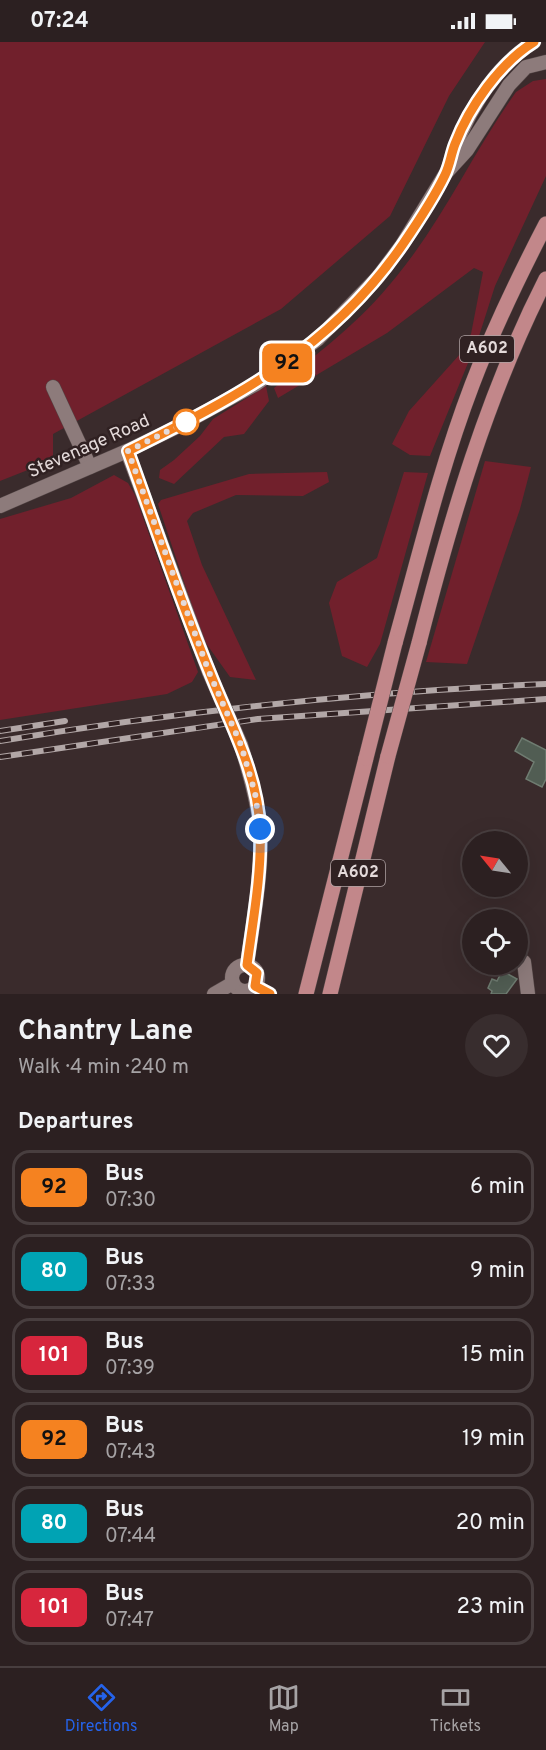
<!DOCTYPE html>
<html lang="en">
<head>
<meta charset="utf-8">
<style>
	:root { --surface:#2c2021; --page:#382d2e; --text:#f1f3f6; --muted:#a6a3a5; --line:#483e3f; --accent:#2563eb }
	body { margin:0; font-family:Overpass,sans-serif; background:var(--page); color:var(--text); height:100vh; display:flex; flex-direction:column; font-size:22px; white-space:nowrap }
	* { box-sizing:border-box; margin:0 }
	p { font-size:20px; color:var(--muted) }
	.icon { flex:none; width:33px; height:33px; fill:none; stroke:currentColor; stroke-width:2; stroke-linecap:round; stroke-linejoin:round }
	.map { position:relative; height:952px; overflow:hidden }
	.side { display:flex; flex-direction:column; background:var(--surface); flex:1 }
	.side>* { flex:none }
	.badge { padding:0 12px; border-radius:9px; font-size:21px; line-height:39px }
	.needle { width:39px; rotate:300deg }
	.fabs { position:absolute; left:462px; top:789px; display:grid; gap:12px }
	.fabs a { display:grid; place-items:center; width:66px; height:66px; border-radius:50%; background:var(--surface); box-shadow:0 6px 24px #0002,0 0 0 2px var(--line); font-size:30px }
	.you { position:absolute; width:30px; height:30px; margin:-15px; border:4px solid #fff; border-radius:50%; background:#1a73e8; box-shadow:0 0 0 9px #1a73e833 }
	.map>.badge { position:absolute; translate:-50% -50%; box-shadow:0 0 0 3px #fff }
	h2 { padding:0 18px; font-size:22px; line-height:54px }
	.round { display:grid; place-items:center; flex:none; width:63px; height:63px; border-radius:32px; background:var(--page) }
	.overview { display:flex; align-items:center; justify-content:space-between; height:102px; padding:0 18px }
	h1 { font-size:28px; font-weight:700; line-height:45px }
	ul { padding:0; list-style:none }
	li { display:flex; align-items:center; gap:18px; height:75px; margin:0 12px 9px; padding:0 6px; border:3px solid var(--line); border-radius:18px }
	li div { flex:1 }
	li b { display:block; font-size:22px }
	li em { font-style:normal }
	li .badge { min-width:66px; font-weight:700; text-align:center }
	.status { display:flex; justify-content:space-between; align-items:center; height:42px; padding:0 30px; background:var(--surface); direction:ltr }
	.status svg { height:16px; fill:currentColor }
	.tabs { display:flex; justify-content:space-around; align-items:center; height:84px; border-top:2px solid var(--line); background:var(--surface); font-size:16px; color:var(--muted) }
	.tabs a { display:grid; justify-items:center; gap:3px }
	.tabs .current { color:var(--accent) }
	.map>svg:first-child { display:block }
	.green { fill:#71202c }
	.building { fill:#515d53; stroke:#6f7c71; stroke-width:1.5 }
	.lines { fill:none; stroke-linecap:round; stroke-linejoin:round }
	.minor-casing { stroke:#544747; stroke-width:15 }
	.major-casing { stroke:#544747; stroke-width:16 }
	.minor { stroke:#8d7b7b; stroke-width:14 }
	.major { stroke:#c2878a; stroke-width:15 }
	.rail-casing { stroke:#b2a7a7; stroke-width:6 }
	.rail { stroke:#302122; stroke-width:4; stroke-dasharray:11; stroke-linecap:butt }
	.minor-bridge-casing { stroke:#544747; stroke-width:15; stroke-linecap:butt }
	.major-bridge-casing { stroke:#544747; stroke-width:16; stroke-linecap:butt }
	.minor-bridge { stroke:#8d7b7b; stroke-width:14 }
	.major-bridge { stroke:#c2878a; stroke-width:15 }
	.line-casing { stroke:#fff; stroke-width:14 }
	.line { stroke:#f58220; stroke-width:9 }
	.walk { stroke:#e4dada; stroke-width:6; stroke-dasharray:0 10.8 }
	.stop-dot { fill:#fff; stroke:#f58220; stroke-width:3 }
	.labels { text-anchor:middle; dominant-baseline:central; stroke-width:5; stroke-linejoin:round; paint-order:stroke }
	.shield { fill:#302122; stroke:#aea2a3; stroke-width:1.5 }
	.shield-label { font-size:16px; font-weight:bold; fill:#e4dada }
	.street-label { font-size:18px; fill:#e4dada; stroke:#302122 }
</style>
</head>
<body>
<div class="status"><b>07:24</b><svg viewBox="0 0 49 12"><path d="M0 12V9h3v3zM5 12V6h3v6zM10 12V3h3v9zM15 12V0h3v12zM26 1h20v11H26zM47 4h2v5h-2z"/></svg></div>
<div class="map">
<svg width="546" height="952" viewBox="0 0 546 952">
	<rect width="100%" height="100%" fill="#3a2b2c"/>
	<g class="green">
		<path d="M0 0H485L449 54 390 174 281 267 53 392V418L0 439Z"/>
		<path d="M546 37V134L495 244 479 294 430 414 410 413 392 402 409 369 461 311 471 292 483 230 474 226 387 291 278 356 274 346C318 312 361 279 396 235 443 178 473 110 516 50L533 39Z"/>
		<path d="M266 344 269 359 244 392 224 395 174 442 159 436 160 428 174 418 200 394 213 377Z"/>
		<path d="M485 419 531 425 520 467 467 622 426 620Z"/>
		<path d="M327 430 329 440 303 454 236 453 193 471 187 479 202 523 256 638 230 635 203 597 158 462 161 458 249 432Z"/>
		<path d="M404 430 428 431 380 602 367 625 342 614 329 561 337 540 377 516Z"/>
		<path d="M114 433 128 441 135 453 198 630 192 640 167 652 0 678V477L71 456Z"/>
	</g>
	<g class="building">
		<path d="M522 696 546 708V737L542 745 526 737 534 720 515 709Z"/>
		<path d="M502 929 517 937 506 952H491L492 949 488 946 492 937 497 939Z"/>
	</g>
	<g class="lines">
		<defs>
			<g id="minor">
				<path d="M448 127C462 78 491 27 534 0"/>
				<path d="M53 345 90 425"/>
				<path d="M127 409 209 630"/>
				<path d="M0 464 127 409 181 383 256 342 318 297 378 235 402 203 446 131 467 108 509 43 526 25 546 20"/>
				<path d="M241 703C249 730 257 757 260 784 263 826 253 881 247 923"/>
				<path d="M524 920 528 952"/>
				<circle cx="245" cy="936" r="13"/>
				<path d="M255 944 270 952"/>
				<path d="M214 952 233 941"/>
			</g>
			<g id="major">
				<path d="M395 601C419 515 440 427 472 343 493 288 519 234 546 182"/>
				<path d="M419 601C451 476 487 353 546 237"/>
				<path d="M306 952 366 716"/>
				<path d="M330 952 388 714"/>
			</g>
		</defs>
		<use href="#minor" class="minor-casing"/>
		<use href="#major" class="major-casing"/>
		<use href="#minor" class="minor"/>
		<use href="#major" class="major"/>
		<defs>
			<g id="rail">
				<path d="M0 689 65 679"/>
				<path d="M0 699C181 669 363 650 546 642"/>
				<path d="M0 715 258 677 546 657"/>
			</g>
		</defs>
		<use href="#rail" class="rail-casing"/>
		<use href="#rail" class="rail"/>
		<defs>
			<path id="minor-bridge" d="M209 630 241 703"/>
			<g id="major-bridge">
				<path d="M388 714 419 601"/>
				<path d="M366 716 395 601"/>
			</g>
		</defs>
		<use href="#minor-bridge" class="minor-bridge-casing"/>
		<use href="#major-bridge" class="major-bridge-casing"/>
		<use href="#minor-bridge" class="minor-bridge"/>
		<use href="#major-bridge" class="major-bridge"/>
	</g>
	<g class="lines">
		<defs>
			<path id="line" d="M270 952 255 944 257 931 247 923C253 878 262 831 260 787 258 731 230 682 210 631 180 559 155 483 128 409 237 355 331 307 403 202 418 180 434 156 445 133 450 123 451 112 455 102 469 65 500 21 534 0"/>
		</defs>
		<use href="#line" class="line-casing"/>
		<use href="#line" class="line"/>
		<path class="walk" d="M186 380 128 409 209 630 241 703 255 751 260 787"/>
	</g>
	<circle class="stop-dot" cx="186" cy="380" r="12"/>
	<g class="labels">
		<g class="shield">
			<rect x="460" y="294" width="54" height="26" rx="4.5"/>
			<rect x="331" y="818" width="54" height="26" rx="4.5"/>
		</g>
		<g class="shield-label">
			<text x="487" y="307">A602</text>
			<text x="358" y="831">A602</text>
		</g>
		<g class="street-label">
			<text transform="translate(89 405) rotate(-24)">Stevenage Road</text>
		</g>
	</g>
</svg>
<div class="fabs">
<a><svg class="needle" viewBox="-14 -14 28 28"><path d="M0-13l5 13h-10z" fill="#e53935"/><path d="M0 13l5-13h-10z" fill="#a6a3a5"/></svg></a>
<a><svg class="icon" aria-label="locate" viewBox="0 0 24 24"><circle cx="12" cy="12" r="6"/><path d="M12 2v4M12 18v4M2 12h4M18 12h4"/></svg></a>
</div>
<div class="you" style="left:260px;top:787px"></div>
<b class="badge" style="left:287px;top:321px;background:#f58220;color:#111">92</b>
</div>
<section class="side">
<div class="overview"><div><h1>Chantry Lane</h1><p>Walk · 4 min · 240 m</p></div><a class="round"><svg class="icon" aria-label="heart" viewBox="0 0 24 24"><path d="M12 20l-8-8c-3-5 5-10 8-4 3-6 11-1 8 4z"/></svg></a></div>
<h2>Departures</h2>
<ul>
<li><span class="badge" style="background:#f58220;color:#111">92</span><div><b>Bus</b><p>07:30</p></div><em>6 min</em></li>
<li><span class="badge" style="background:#00a3b4;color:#fff">80</span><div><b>Bus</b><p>07:33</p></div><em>9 min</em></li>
<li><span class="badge" style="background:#d7263d;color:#fff">101</span><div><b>Bus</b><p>07:39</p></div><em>15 min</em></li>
<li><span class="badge" style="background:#f58220;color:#111">92</span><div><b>Bus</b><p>07:43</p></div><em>19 min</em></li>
<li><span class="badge" style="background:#00a3b4;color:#fff">80</span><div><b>Bus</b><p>07:44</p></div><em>20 min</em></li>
<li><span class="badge" style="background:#d7263d;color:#fff">101</span><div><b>Bus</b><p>07:47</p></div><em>23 min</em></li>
</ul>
</section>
<nav class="tabs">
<a class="current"><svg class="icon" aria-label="directions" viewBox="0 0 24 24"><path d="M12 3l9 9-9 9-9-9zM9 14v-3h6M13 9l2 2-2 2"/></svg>Directions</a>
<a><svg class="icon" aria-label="map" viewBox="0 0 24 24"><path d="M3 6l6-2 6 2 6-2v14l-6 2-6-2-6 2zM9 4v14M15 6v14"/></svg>Map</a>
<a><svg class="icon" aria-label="tickets" viewBox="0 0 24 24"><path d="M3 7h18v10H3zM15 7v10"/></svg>Tickets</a>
</nav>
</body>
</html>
